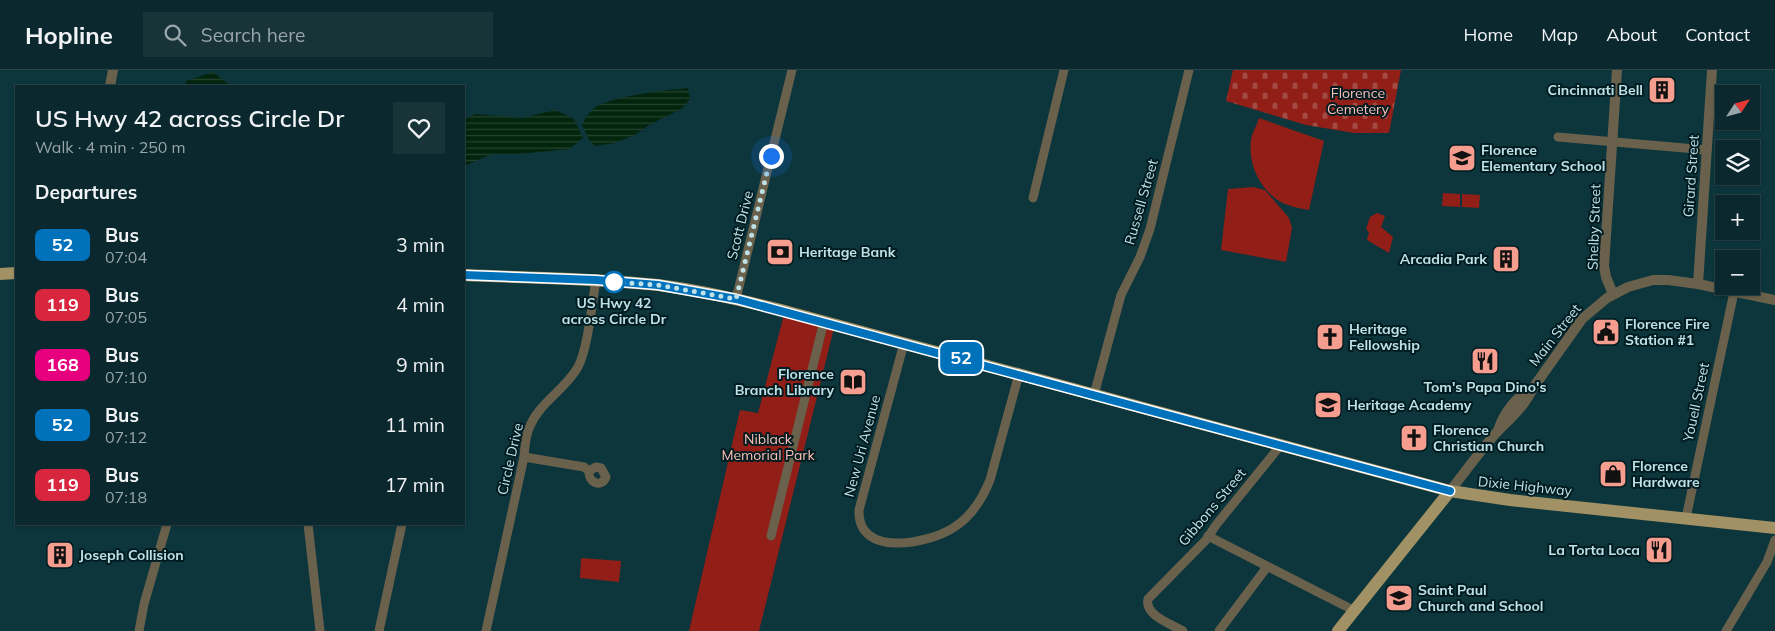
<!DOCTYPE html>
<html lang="en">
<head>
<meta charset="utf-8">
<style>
	:root { --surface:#0a282d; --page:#183439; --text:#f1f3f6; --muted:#99a6aa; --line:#2a4449 }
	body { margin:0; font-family:Mulish,sans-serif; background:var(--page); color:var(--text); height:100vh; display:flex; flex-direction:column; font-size:19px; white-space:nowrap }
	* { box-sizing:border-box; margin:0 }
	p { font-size:16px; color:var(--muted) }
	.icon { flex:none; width:28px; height:28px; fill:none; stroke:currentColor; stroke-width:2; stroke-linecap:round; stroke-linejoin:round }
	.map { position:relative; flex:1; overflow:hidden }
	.drawer { position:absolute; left:15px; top:15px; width:450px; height:440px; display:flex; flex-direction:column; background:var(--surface); border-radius:0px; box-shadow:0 1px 4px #0004,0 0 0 1px var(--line) }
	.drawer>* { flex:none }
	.badge { padding:0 10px; border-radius:8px; font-size:18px; line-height:32px }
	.needle { width:32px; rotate:54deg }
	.fabs { position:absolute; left:1715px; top:15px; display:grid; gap:10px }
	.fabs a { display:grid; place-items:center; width:45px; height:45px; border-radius:0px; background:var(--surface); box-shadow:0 1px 4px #0004,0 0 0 1px var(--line); font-size:25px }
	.you { position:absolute; width:25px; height:25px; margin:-12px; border:4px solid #fff; border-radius:50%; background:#1a73e8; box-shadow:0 0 0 8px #1a73e833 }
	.map>.badge { position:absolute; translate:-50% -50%; box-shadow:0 0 0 2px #fff }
	h2 { padding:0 20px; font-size:19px; line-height:45px }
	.round { display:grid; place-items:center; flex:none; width:52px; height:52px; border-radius:0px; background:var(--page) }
	.overview { display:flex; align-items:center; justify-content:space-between; height:85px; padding:0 20px }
	h1 { font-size:24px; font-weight:600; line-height:38px }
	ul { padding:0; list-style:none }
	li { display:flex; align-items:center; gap:15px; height:60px; padding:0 20px }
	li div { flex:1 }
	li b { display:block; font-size:19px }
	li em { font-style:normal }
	li .badge { min-width:55px; font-weight:700; text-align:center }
	header { display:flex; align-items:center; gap:30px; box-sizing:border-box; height:70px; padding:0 25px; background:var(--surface); border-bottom:1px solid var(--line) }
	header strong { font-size:24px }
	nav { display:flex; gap:28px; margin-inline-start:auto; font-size:18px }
	.search { width:350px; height:45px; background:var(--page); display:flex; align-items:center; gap:12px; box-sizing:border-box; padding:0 18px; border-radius:0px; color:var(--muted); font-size:19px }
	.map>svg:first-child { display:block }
	.cemetery { fill:url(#cemetery-stones) }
	.park { fill:#911f17 }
	.water { fill:url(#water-rules) }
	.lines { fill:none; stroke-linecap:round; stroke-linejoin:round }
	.minor { stroke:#69614c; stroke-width:9 }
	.tertiary { stroke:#69614c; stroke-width:10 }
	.primary { stroke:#a29165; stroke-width:12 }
	.line-casing { stroke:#fff; stroke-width:11 }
	.line { stroke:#0072bc; stroke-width:8 }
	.walk { stroke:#bee1e7; stroke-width:5; stroke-dasharray:0 9 }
	.stop-dot { fill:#fff; stroke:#0072bc; stroke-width:2.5 }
	.labels { text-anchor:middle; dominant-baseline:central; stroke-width:4; stroke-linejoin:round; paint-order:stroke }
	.poi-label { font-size:14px; font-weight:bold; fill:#bee1e7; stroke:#001c21; text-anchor:start }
	.park-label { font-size:14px; fill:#ffc1b7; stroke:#001c21 }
	.street-label { font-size:14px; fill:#bee1e7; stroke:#001c21 }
	.stop-label { font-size:14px; font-weight:bold; fill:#bee1e7; stroke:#001c21 }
</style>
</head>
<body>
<header>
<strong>Hopline</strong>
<div class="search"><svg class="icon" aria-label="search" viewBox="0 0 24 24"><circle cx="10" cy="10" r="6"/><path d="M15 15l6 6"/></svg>Search here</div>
<nav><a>Home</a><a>Map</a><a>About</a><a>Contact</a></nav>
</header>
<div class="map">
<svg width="1775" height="561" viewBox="0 0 1775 561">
	<defs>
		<pattern id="cemetery-stones" width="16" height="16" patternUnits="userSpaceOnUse" patternTransform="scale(1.25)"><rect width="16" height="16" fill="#911f17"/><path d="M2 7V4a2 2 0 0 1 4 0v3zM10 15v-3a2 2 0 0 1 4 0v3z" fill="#a34a44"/></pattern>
		<pattern id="water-rules" width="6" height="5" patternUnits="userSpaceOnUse" patternTransform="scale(1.25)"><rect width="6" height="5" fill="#03250d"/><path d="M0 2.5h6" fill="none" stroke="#264430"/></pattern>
	</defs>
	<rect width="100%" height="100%" fill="#0d353c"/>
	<path class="cemetery" d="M1233 0H1401L1389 63H1354L1306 55 1226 31Z"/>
	<g class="park">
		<path d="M1259 48 1324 71 1309 140C1298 138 1286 136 1276 129 1258 116 1248 92 1251 70 1252 63 1257 55 1259 48Z"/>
		<path d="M1253 117 1265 120 1289 148 1292 158 1286 192 1221 180 1228 119Z"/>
		<path d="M1443 123 1460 124V137L1442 136Z"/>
		<path d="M1462 124 1480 125 1479 138 1462 137Z"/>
		<path d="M1377 143 1385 146 1381 157 1393 167 1389 183 1367 170 1369 162 1366 159 1370 147Z"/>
		<path d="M785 241 835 254 759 561H689L740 340 758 343Z"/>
		<path d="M581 488 621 491 619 512 580 508Z"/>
	</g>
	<g class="water">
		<path d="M213 2 231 16H185L186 11Z"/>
		<path d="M688 18 690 29 683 38 649 55 635 65 615 73 595 76 589 70 582 55C585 50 588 43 593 39 609 26 666 20 688 18Z"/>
		<path d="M555 40 574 49 583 68 569 79 519 84H492L464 96V49L476 44 522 48Z"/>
	</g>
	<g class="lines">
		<g class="minor">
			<path d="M1558 67 1707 80"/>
			<path d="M1033 128 1064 0"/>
			<path d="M736 229 792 0"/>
			<path d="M904 273 859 440C857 488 928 474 953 458 971 447 982 430 990 410L1019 304"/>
			<path d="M1094 325 1121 225 1140 187 1150 159 1189 0"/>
			<path d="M524 387 584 397 589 401C588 412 601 419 606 407L601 398 596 397 589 401"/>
			<path d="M1686 448 1734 222"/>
			<path d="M308 454 320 561"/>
			<path d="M771 466 824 251"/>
			<path d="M1208 466 1355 541"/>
			<path d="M139 561 144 534 167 454"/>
			<path d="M379 561 402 454"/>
			<path d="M486 561 524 387C525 377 525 366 530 356 540 332 565 320 578 297 588 278 592 233 596 210"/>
			<path d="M1183 561C1171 554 1144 545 1148 529L1206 470 1216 455 1280 376"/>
			<path d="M1219 561 1267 497"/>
			<path d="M1726 561 1767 492 1775 470"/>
		</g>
		<g class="tertiary">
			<path d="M110 16 113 0"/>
			<path d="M1698 214 1712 0"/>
			<path d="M1613 224 1606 207 1604 196 1617 0"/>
			<path d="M1498 361C1503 344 1516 326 1533 318"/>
			<path d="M1450 421C1465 402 1480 381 1496 363 1510 349 1525 336 1533 318L1582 249 1607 228 1628 217 1653 210H1668L1698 214 1775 230"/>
		</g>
		<g class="primary">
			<path d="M0 204 16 203"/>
			<path d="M464 205C528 208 594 208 658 215 699 220 740 230 781 240L1450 421 1510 430 1775 458"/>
			<path d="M1338 561 1450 421"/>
		</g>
	</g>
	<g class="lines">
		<defs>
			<path id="line" d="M464 205 596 210 658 215 736 229 1450 421"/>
		</defs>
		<use href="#line" class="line-casing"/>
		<use href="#line" class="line"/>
		<path class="walk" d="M614 212 658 215 736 229 771 86"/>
	</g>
	<defs>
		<symbol id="building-square" viewBox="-11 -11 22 22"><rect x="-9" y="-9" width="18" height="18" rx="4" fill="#f59d8f" stroke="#001c21"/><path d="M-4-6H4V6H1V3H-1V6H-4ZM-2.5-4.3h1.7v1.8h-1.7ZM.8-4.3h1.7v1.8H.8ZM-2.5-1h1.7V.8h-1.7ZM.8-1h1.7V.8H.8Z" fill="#111"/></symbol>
		<symbol id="school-square" viewBox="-11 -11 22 22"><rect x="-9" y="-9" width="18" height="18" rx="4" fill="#f59d8f" stroke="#001c21"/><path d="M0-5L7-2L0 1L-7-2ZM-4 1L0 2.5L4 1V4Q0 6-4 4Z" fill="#111"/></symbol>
		<symbol id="bank-square" viewBox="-11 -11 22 22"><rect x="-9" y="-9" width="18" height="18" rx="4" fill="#f59d8f" stroke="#001c21"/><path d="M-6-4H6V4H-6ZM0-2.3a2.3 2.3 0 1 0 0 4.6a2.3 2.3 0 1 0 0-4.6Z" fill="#111"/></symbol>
		<symbol id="civic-square" viewBox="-11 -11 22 22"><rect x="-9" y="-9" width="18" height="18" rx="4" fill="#f59d8f" stroke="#001c21"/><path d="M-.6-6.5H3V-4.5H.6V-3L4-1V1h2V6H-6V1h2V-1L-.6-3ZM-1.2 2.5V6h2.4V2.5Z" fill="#111"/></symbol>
		<symbol id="church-square" viewBox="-11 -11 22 22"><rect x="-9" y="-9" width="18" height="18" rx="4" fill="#f59d8f" stroke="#001c21"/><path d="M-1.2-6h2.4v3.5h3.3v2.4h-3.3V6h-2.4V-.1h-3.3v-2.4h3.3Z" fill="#111"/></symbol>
		<symbol id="restaurant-square" viewBox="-11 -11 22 22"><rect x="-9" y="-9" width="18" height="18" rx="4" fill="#f59d8f" stroke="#001c21"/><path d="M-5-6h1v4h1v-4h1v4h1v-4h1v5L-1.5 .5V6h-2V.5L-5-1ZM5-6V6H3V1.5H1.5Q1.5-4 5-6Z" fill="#111"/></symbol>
		<symbol id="library-square" viewBox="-11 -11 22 22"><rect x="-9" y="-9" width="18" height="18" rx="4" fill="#f59d8f" stroke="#001c21"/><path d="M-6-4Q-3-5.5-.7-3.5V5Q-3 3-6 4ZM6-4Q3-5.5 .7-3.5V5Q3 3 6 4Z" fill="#111"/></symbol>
		<symbol id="shop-square" viewBox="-11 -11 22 22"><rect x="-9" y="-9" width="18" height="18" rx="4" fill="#f59d8f" stroke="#001c21"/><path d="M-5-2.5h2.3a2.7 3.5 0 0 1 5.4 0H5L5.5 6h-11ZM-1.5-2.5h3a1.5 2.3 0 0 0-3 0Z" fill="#111"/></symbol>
	</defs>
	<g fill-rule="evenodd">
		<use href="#building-square" x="1646" y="4" width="32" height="32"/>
		<use href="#school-square" x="1446" y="72" width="32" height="32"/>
		<use href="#bank-square" x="764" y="166" width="32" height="32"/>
		<use href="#building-square" x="1490" y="173" width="32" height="32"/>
		<use href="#civic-square" x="1590" y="246" width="32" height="32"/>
		<use href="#church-square" x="1314" y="251" width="32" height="32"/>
		<use href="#restaurant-square" x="1469" y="275" width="32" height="32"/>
		<use href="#library-square" x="837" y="296" width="32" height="32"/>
		<use href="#school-square" x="1312" y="319" width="32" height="32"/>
		<use href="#church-square" x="1398" y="352" width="32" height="32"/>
		<use href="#shop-square" x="1597" y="388" width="32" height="32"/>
		<use href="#restaurant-square" x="1643" y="464" width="32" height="32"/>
		<use href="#building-square" x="44" y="469" width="32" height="32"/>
		<use href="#school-square" x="1383" y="512" width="32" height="32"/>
	</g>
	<circle class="stop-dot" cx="614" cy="212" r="10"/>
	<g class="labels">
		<g class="poi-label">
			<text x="1643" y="20" text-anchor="end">Cincinnati Bell</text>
			<text x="1481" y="80">Florence<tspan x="1481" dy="16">Elementary School</tspan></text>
			<text x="799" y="182">Heritage Bank</text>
			<text x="1487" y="189" text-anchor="end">Arcadia Park</text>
			<text x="1625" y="254">Florence Fire<tspan x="1625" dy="16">Station #1</tspan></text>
			<text x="1349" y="259">Heritage<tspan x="1349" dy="16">Fellowship</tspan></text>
			<text x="834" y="304" text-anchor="end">Florence<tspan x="834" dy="16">Branch Library</tspan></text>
			<text x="1485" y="317" text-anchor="middle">Tom's Papa Dino's</text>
			<text x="1347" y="335">Heritage Academy</text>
			<text x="1433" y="360">Florence<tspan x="1433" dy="16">Christian Church</tspan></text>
			<text x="1632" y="396">Florence<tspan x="1632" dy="16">Hardware</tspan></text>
			<text x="1640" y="480" text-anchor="end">La Torta Loca</text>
			<text x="79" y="485">Joseph Collision</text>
			<text x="1418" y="520">Saint Paul<tspan x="1418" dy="16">Church and School</tspan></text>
		</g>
		<g class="park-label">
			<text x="1358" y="23">Florence<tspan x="1358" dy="16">Cemetery</tspan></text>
			<text x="768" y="369">Niblack<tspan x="768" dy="16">Memorial Park</tspan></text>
		</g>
		<g class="street-label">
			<text transform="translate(1691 106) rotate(-86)">Girard Street</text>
			<text transform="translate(1141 132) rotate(-74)">Russell Street</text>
			<text transform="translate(740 155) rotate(-76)">Scott Drive</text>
			<text transform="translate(1594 157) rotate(-88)">Shelby Street</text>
			<text transform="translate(1555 265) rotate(-52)">Main Street</text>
			<text transform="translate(1696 332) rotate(-78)">Youell Street</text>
			<text transform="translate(862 376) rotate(-75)">New Uri Avenue</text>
			<text transform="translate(510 389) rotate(-77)">Circle Drive</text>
			<text transform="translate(1525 416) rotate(6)">Dixie Highway</text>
			<text transform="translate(1212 437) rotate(-50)">Gibbons Street</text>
		</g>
		<g class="stop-label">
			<text x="614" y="233">US Hwy 42<tspan x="614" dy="16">across Circle Dr</tspan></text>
		</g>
	</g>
</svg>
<div class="fabs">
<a><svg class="needle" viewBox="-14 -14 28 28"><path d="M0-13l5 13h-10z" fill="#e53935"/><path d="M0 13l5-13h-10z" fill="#99a6aa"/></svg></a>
<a><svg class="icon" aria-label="layers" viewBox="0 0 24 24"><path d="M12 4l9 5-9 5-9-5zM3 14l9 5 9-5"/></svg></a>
<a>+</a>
<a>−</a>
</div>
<div class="you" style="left:771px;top:86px"></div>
<b class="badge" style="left:961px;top:288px;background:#0072bc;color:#fff">52</b>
<section class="drawer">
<div class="overview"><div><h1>US Hwy 42 across Circle Dr</h1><p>Walk · 4 min · 250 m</p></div><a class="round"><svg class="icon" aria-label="heart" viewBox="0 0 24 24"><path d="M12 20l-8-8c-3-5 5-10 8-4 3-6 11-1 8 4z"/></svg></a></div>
<h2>Departures</h2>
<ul>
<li><span class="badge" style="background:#0072bc;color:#fff">52</span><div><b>Bus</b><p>07:04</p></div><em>3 min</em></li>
<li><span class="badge" style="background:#d7263d;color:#fff">119</span><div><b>Bus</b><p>07:05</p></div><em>4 min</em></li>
<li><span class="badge" style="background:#e6007e;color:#fff">168</span><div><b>Bus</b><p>07:10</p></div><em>9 min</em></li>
<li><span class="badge" style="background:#0072bc;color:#fff">52</span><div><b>Bus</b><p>07:12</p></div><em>11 min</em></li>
<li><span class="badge" style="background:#d7263d;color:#fff">119</span><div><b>Bus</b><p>07:18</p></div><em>17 min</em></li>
</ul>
</section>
</div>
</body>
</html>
